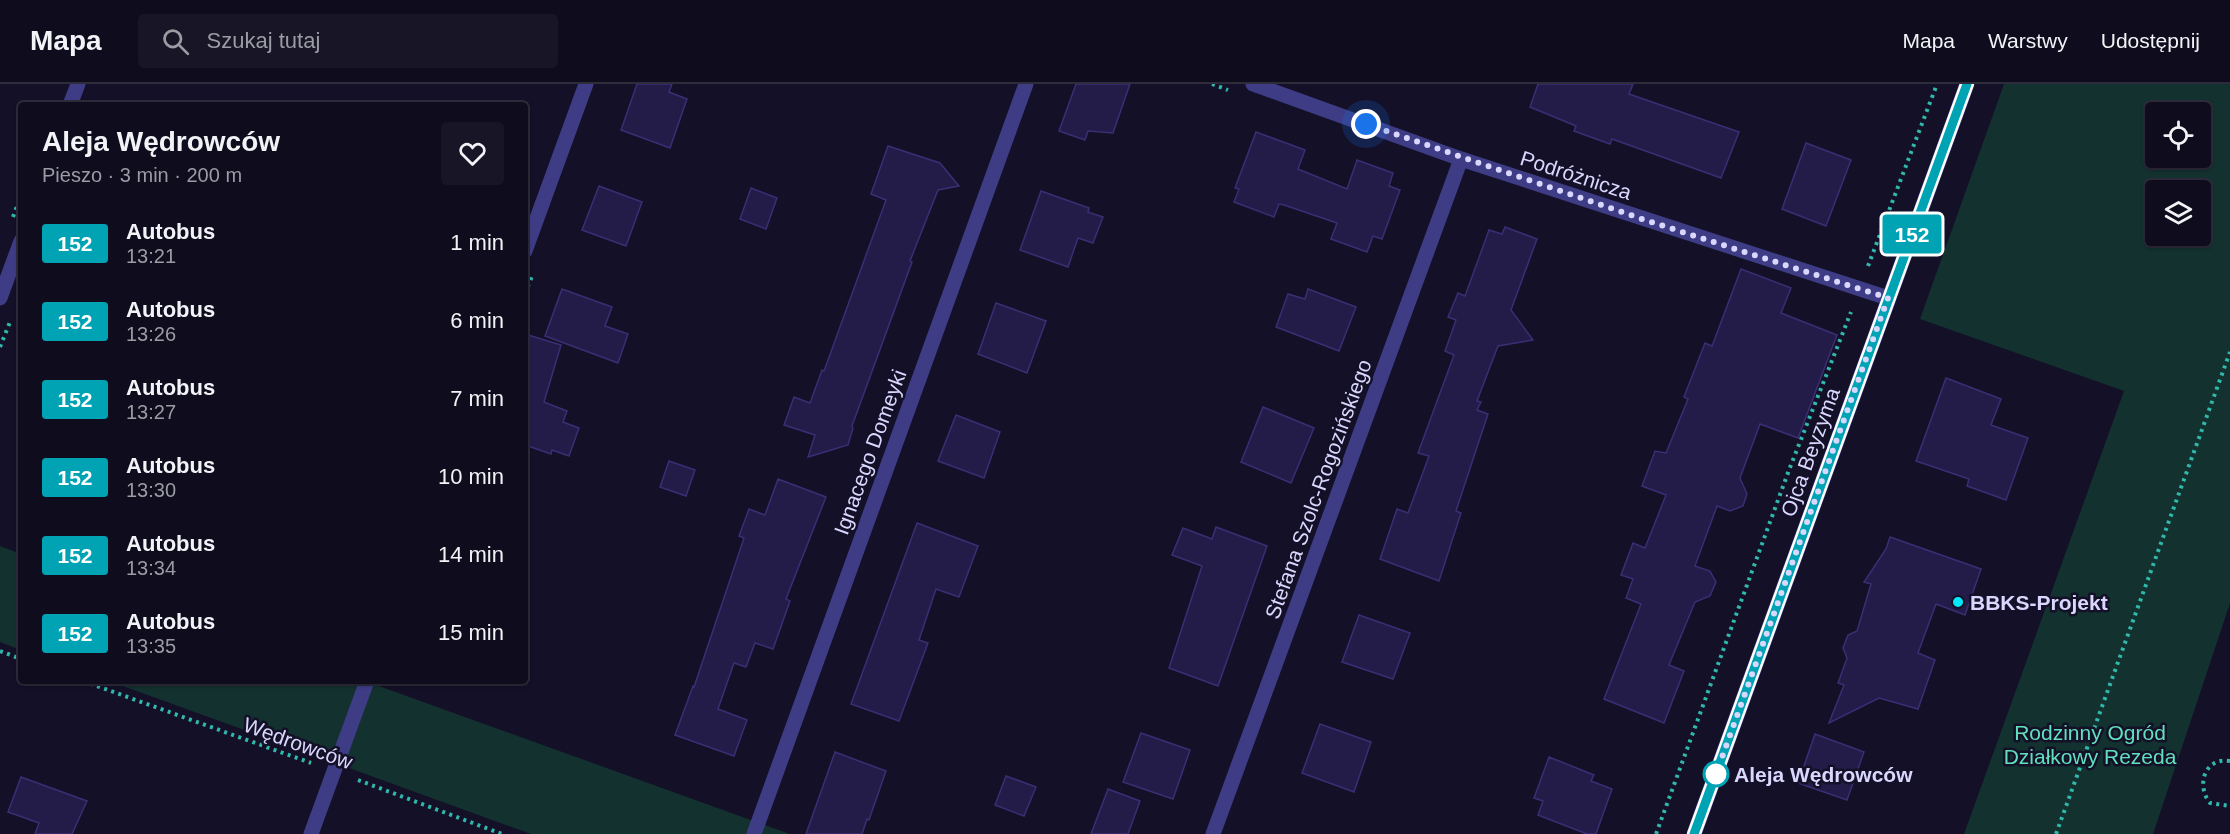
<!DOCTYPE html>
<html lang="pl">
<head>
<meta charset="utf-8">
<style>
	:root { --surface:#0e0c1d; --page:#171526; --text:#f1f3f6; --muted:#9b9ba4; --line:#2e2c3b }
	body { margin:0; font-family:Helvetica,sans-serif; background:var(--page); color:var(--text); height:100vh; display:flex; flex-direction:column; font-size:22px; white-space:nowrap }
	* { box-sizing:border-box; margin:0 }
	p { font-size:20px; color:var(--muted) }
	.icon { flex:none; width:33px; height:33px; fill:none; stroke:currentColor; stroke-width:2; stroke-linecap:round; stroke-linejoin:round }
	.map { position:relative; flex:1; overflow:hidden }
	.details { position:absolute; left:18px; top:18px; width:510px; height:582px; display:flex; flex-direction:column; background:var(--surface); border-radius:6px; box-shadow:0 2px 4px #0004,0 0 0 2px var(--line) }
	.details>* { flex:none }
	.badge { padding:0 12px; border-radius:4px; font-size:21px; line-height:39px }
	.buttons { position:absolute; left:2145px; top:18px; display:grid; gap:12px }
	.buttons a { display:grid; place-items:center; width:66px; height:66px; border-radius:6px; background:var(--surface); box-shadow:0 2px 4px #0004,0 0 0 2px var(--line); font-size:30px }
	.you { position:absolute; width:30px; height:30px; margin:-15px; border:4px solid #fff; border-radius:50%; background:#1a73e8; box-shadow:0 0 0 9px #1a73e833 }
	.map>.badge { position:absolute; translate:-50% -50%; box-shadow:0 0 0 3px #fff }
	.round { display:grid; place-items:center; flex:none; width:63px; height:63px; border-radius:6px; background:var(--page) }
	.summary { display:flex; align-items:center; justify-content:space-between; height:102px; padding:0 24px }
	h1 { font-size:28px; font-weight:600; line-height:45px }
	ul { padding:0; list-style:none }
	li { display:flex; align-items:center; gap:18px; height:78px; padding:0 24px }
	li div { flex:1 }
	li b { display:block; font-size:22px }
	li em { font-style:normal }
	li .badge { min-width:66px; font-weight:700; text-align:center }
	header { display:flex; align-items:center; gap:36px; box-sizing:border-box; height:84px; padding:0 30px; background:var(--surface); border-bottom:2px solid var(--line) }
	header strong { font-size:28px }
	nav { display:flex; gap:33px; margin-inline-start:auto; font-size:21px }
	.search { width:420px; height:54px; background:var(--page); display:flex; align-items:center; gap:15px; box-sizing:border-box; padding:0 21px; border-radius:6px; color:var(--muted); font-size:22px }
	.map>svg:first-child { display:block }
	.green { fill:#13312f; fill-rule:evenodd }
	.building { fill:#241c48; stroke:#3b2e74; stroke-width:1.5 }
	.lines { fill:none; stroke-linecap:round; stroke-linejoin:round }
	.path { stroke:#31b8ad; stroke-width:4; stroke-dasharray:3 4.5; stroke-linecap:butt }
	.street { stroke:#3d3c85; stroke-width:15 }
	.line-casing { stroke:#fff; stroke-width:14 }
	.line { stroke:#00a3b4; stroke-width:9 }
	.walk { stroke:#dad7fe; stroke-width:6; stroke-dasharray:0 10.8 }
	.poi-dot { fill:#05e8fc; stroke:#131027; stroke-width:2 }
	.stop-dot { fill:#fff; stroke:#00a3b4; stroke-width:3 }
	.labels { text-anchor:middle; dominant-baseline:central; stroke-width:5; stroke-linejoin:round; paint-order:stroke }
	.street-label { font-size:21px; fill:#dad7fe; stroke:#131027 }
	.poi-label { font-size:21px; font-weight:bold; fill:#dad7fe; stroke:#131027; text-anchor:start }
	.park-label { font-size:21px; fill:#62dfbd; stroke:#131027 }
	.stop-label { font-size:21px; font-weight:bold; fill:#dad7fe; stroke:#131027; text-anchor:start }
</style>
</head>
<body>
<header>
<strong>Mapa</strong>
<div class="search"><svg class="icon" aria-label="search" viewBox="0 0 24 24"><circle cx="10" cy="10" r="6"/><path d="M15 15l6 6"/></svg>Szukaj tutaj</div>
<nav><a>Mapa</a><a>Warstwy</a><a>Udostępnij</a></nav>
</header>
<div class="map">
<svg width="2230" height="750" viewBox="0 0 2230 750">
	<rect width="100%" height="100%" fill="#131027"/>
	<g class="green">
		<path d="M2004 0H2230V519L2153 750H1964L2124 307 1920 235ZM2200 28V74H2156V28ZM2156 106H2200V152H2156Z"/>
		<path d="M0 462 21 470V566L0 558Z"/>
		<path d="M109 597H365L790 750H531Z"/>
	</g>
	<g class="building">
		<path d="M637 0H672L669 8 687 15 670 64 621 46Z"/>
		<path d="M1076 0H1130L1113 49 1088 47 1085 56 1059 47Z"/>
		<path d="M1538 0H1633L1629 10 1739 48 1721 94 1612 55 1610 60 1574 47 1576 42 1530 23Z"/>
		<path d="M1256 48 1305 66 1298 85 1347 105 1357 76 1393 89 1389 102 1400 106 1382 155 1373 152 1367 168 1331 155 1337 139 1284 121 1279 120 1274 133 1234 118 1239 105 1235 104Z"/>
		<path d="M1806 59 1851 76 1826 142 1782 125Z"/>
		<path d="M888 62 940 79 959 102 938 106 910 177 912 178 852 342 853 344 848 361 808 373 815 351 784 341 794 313 810 319 822 286 824 287 886 116 871 110Z"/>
		<path d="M599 102 642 118 626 162 582 146Z"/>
		<path d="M751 104 777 114 766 145 740 135Z"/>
		<path d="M1041 107 1089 124 1088 128 1103 133 1093 159 1078 154 1068 183 1020 166Z"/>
		<path d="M1505 143 1537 155 1511 226 1533 256 1498 262 1477 317 1481 318 1477 326 1488 330 1456 427 1461 429 1439 497 1380 475 1397 425 1408 429 1429 372 1418 369 1454 271 1445 267 1456 236 1448 233 1458 209 1465 212 1489 146 1502 150Z"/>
		<path d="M1741 185 1791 204 1781 229 1837 251 1798 354 1760 340 1740 394 1747 410 1743 422 1730 427 1717 422 1695 482 1710 487 1716 498 1710 512 1695 518 1669 581 1684 587 1664 639 1604 615 1641 520 1626 514 1633 495 1621 491 1633 459 1645 464 1666 411 1642 402 1655 367 1666 369 1688 315 1684 313 1705 259 1712 262Z"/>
		<path d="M562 205 612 223 605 242 628 250 618 279 545 252Z"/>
		<path d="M1308 205 1356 223 1339 267 1276 243 1288 210 1305 215Z"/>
		<path d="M996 219 1046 237 1027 289 978 270Z"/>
		<path d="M525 250 561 261 544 318 567 327 563 338 579 344 569 372 552 366 551 370 525 361Z"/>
		<path d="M1946 294 2001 315 1991 341 2028 354 2006 416 1967 402 1969 395 1916 377Z"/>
		<path d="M1263 323 1314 344 1291 399 1241 378Z"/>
		<path d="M956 331 1000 348 984 394 938 377Z"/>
		<path d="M669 377 695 386 686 412 660 403Z"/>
		<path d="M778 395 826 413 786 515 790 517 773 565 755 559 746 583 734 579 718 625 747 636 734 672 675 651 693 602 694 603 744 454 739 452 749 425 765 431Z"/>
		<path d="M917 439 978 462 959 513 936 505 919 556 928 559 899 637 851 620Z"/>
		<path d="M1216 443 1267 462 1218 602 1169 584 1202 482 1172 471 1183 444 1212 455Z"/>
		<path d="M1890 453 1981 485 1965 531 1936 520 1918 569 1935 576 1918 625 1879 614 1829 639 1844 601 1838 599 1847 574 1843 564 1848 551 1857 547 1871 500 1864 498 1886 465Z"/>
		<path d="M1359 531 1410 549 1393 595 1342 578Z"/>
		<path d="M1320 640 1371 658 1354 708 1302 689Z"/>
		<path d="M1141 649 1190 666 1173 715 1123 698Z"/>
		<path d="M1815 650 1864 668 1847 716 1798 699Z"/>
		<path d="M835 668 886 687 869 736 867 735 862 750H806Z"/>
		<path d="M1549 673 1594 691 1591 697 1612 705 1596 750H1587L1538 731 1543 717 1534 714Z"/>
		<path d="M1006 692 1036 703 1024 732 995 721Z"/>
		<path d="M21 693 87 717 72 750H35L39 739 8 728Z"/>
		<path d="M1108 705 1140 717 1128 750H1091Z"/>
	</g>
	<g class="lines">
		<g class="path">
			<path d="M1212 0 1228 6"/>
			<path d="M13 133 21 111"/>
			<path d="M1868 182 1937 0"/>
			<path d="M525 210 532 192"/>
			<path d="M0 263 10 238"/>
			<path d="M0 567 21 575"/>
			<path d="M83 597 311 679"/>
			<path d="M2230 677C2204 673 2196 702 2210 719L2230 722"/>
			<path d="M358 696 502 750"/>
			<path d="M1656 750 1789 386 1851 228"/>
			<path d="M2056 750 2230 268"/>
		</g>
		<g class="street">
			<path d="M1253 0 1461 75 1888 214"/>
			<path d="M70 21 78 0"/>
			<path d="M525 167 586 0"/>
			<path d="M0 214 21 157"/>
			<path d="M311 750 367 597"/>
			<path d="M754 750 1026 0"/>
			<path d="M1213 750 1461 75"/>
			<path d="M1694 750 1967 0"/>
		</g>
	</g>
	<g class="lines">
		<defs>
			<path id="line" d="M1694 750 1967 0"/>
		</defs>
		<use href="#line" class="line-casing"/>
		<use href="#line" class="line"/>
		<path class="walk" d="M1366 40 1645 136 1888 214 1716 690"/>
	</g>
	<circle class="poi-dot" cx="1958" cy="518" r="6"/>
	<circle class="stop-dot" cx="1716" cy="690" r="12"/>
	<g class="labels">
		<g class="street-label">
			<text transform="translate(1576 91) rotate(18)">Podróżnicza</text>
			<text transform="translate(870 368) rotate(-70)">Ignacego Domeyki</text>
			<text transform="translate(1810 368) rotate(-70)">Ojca Beyzyma</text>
			<text transform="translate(1318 405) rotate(-70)">Stefana Szolc-Rogozińskiego</text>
			<text transform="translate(298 659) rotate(20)">Wędrowców</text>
		</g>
		<g class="poi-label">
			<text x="1970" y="518">BBKS-Projekt</text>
		</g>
		<g class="park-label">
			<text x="2090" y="648">Rodzinny Ogród<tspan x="2090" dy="24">Działkowy Rezeda</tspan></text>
		</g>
		<g class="stop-label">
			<text x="1734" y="690">Aleja Wędrowców</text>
		</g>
	</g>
</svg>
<div class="buttons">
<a><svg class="icon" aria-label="locate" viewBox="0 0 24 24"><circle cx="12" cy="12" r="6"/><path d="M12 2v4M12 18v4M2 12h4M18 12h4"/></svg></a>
<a><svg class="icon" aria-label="layers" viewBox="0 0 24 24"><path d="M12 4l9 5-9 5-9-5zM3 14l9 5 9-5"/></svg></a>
</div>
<div class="you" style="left:1366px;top:40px"></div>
<b class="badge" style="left:1912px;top:150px;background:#00a3b4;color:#fff">152</b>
<section class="details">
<div class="summary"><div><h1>Aleja Wędrowców</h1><p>Pieszo · 3 min · 200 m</p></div><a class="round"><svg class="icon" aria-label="heart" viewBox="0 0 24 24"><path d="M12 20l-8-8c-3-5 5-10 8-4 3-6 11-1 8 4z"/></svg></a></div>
<ul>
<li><span class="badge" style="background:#00a3b4;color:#fff">152</span><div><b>Autobus</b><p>13:21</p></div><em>1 min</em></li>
<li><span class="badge" style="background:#00a3b4;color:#fff">152</span><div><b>Autobus</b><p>13:26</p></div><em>6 min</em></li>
<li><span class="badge" style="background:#00a3b4;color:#fff">152</span><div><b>Autobus</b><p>13:27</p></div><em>7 min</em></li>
<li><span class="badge" style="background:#00a3b4;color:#fff">152</span><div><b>Autobus</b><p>13:30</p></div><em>10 min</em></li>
<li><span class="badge" style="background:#00a3b4;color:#fff">152</span><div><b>Autobus</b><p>13:34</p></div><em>14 min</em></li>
<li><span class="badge" style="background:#00a3b4;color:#fff">152</span><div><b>Autobus</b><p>13:35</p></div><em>15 min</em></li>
</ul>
</section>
</div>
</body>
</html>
